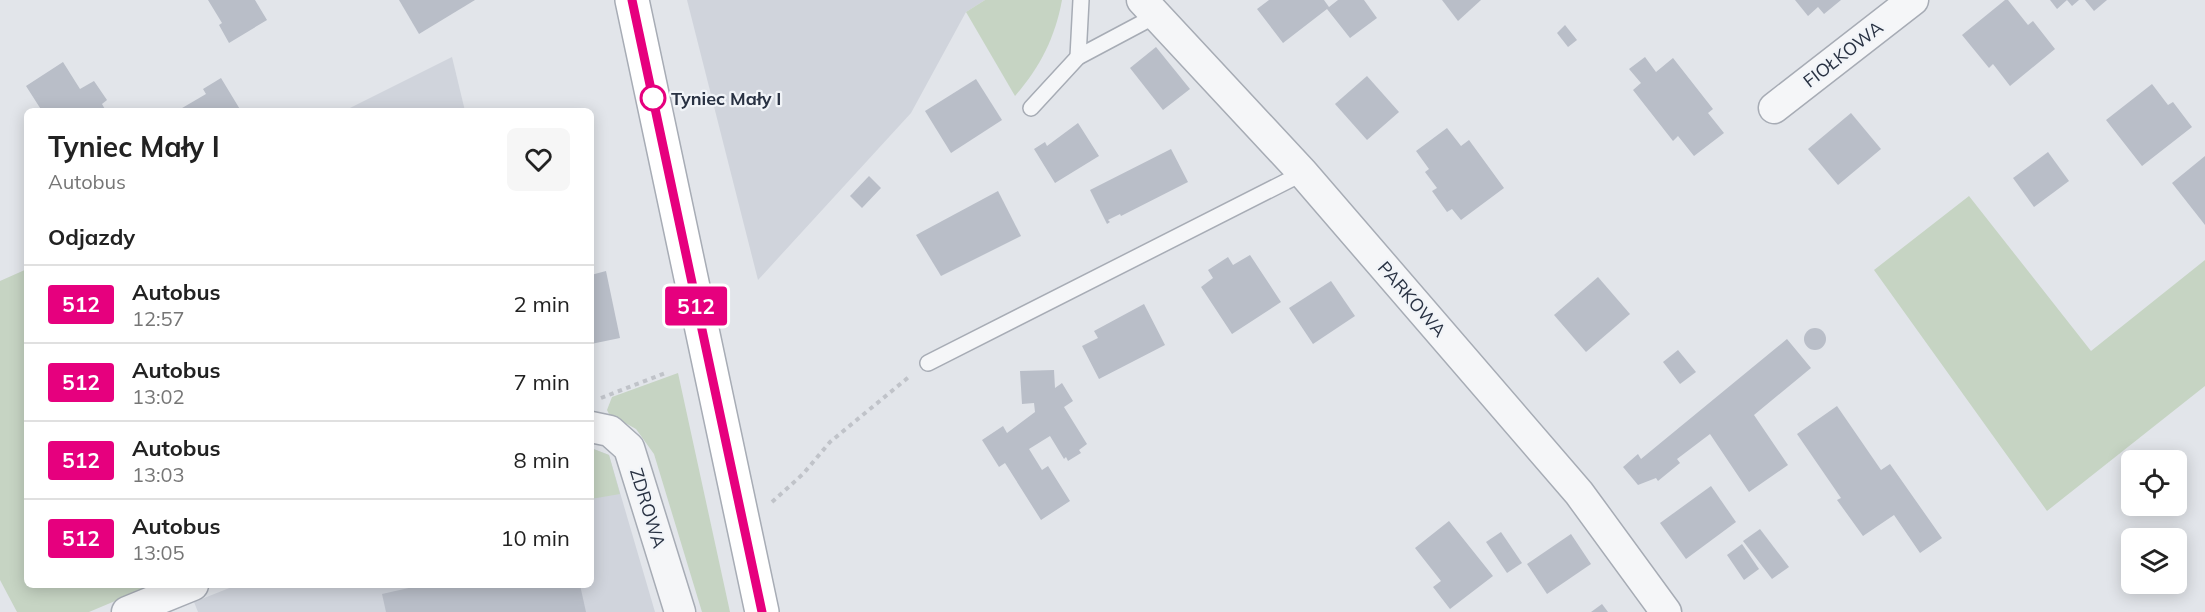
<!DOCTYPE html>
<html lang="pl">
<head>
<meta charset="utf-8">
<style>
	:root { --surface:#fff; --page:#f6f6f6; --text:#222; --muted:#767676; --line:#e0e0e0 }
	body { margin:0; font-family:Mulish,sans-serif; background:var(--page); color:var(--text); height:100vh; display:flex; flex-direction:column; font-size:22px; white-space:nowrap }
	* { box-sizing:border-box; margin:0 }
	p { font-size:20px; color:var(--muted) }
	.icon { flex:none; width:33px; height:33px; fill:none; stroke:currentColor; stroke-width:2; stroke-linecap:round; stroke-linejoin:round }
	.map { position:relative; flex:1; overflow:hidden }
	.drawer { position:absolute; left:24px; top:108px; width:570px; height:480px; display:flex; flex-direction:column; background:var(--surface); border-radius:9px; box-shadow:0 3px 15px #0003 }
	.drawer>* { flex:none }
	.badge { padding:0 12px; border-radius:4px; font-size:21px; line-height:39px }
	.fabs { position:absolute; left:2121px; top:450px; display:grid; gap:12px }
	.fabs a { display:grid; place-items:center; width:66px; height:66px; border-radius:9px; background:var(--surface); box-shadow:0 3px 15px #0003; font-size:30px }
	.map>.badge { position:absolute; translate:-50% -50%; box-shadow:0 0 0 3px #fff }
	h2 { padding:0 24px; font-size:22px; line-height:54px }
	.round { display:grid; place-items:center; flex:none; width:63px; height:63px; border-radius:9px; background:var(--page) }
	.summary { display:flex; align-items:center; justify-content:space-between; height:102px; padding:0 24px }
	h1 { font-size:28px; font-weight:700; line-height:45px }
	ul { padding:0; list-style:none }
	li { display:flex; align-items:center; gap:18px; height:78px; padding:0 24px; border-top:2px solid var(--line) }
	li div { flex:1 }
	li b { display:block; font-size:22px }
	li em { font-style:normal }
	li .badge { min-width:66px; font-weight:700; text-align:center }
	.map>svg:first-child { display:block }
	.built { fill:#d0d4dc }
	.green { fill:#c6d4c3 }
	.building { fill:#b9bec8 }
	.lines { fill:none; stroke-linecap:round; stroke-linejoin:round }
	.lane-casing { stroke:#a7acb5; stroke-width:18 }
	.street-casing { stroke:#a7acb5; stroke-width:33 }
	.secondary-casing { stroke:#a7acb5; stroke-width:36 }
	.path { stroke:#c0c3c9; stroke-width:4; stroke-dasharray:4.5 4.5; stroke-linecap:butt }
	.lane { stroke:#f5f6f8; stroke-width:15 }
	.street { stroke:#f5f6f8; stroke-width:30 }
	.secondary { stroke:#fff; stroke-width:33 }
	.line-casing { stroke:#fff; stroke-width:14 }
	.line { stroke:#e6007e; stroke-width:9 }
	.stop-dot { fill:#fff; stroke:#e6007e; stroke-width:3 }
	.labels { text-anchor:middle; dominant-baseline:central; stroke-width:4.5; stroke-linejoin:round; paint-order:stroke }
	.street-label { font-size:18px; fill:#293243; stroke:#f1f4f8 }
	.stop-label { font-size:18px; font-weight:bold; fill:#293243; stroke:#f1f4f8; text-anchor:start }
</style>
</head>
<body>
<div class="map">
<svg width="2205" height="612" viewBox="0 0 2205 612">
	<rect width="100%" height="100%" fill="#e2e5ea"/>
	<g class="built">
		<path d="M687 0H985L966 12 911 113 758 280Z"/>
		<path d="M452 57 465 111H344Z"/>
		<path d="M591 448 609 455 655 612H198L194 602 237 585H591Z"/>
	</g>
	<g class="green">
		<path d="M985 0H1062C1055 38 1040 67 1015 96L966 12Z"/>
		<path d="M1969 196 2091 351 2205 260V386L2047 511 1874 270Z"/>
		<path d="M27 269V585H153L89 612H17L0 580V281Z"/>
		<path d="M678 373 730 612H702L654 454 636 429 609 414 607 410 612 397Z"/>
		<path d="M591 448 609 455 620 494 591 499Z"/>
	</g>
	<g class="building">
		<path d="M208 0H255L267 20 229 43 219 25 222 23Z"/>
		<path d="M399 0H475L419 34Z"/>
		<path d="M1269 0H1324L1329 7 1338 0H1364L1377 18 1350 38 1327 9 1283 43 1257 9Z"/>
		<path d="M1442 0H1481L1458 21Z"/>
		<path d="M1795 0H1841L1824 14 1818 7 1808 16Z"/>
		<path d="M2005 0H2008L2028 25 2033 21 2055 49 2010 86 1993 64 1989 68 1962 35Z"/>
		<path d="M2050 0H2079L2072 6 2067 0 2057 9Z"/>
		<path d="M2085 0H2107L2094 11Z"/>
		<path d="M1565 25 1577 40 1568 47 1557 33Z"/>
		<path d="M1156 47 1190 89 1163 110 1130 68Z"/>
		<path d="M1645 57 1656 72 1673 58 1713 109 1708 113 1724 133 1694 156 1678 136 1673 141 1633 90 1641 83 1629 69Z"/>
		<path d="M63 62 80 89 94 81 107 100 102 104 106 111H42L26 86Z"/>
		<path d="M1367 76 1399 112 1367 140 1335 104Z"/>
		<path d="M221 78 241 111H177L206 94 203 89Z"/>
		<path d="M976 79 1002 120 951 153 925 111Z"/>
		<path d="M2152 84 2168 105 2173 102 2192 127 2142 166 2106 120Z"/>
		<path d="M1851 113 1881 149 1838 185 1808 149Z"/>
		<path d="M1078 123 1099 156 1055 183 1034 149 1045 142 1047 146Z"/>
		<path d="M1447 128 1461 146 1469 140 1504 188 1461 220 1452 209 1447 212 1432 191 1437 188 1425 172 1429 169 1416 151Z"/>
		<path d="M1171 149 1188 182 1121 216 1120 214 1108 220 1110 222 1107 224 1090 190Z"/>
		<path d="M2048 152 2069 181 2034 207 2013 178Z"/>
		<path d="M2205 156V225L2172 183Z"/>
		<path d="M869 176 881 188 862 208 850 196Z"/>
		<path d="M998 191 1021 236 941 276 916 235Z"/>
		<path d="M1250 255 1281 302 1232 334 1201 287 1213 278 1208 270 1228 257 1233 265Z"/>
		<path d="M606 271 620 338 591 344V275Z"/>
		<path d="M1598 277 1630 314 1586 352 1554 315Z"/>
		<path d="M1331 281 1355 316 1313 344 1289 308Z"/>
		<path d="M1144 304 1165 345 1099 379 1082 346 1098 338 1094 331Z"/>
		<circle cx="1815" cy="339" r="11"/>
		<path d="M1787 339 1811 368 1754 415 1788 465 1749 492 1710 434 1677 459 1680 463 1658 481 1656 478 1638 485 1623 467 1638 454 1641 459Z"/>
		<path d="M1678 350 1696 372 1680 384 1663 362Z"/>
		<path d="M1054 370 1055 388 1062 383 1073 401 1064 407 1087 444 1079 450 1081 453 1068 461 1066 457 1064 459 1050 436 1029 449 1042 470 1048 466 1070 501 1041 520 1005 463 999 467 982 440 1003 426 1007 433 1035 412 1034 403 1022 404 1020 371Z"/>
		<path d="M1837 406 1881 470 1890 464 1942 538 1920 553 1894 515 1863 536 1837 500 1841 498 1797 434Z"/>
		<path d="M1711 486 1736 522 1686 559 1660 523Z"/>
		<path d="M1449 521 1493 576 1450 609 1433 587 1441 581 1415 548Z"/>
		<path d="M1760 529 1789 567 1772 579 1743 541Z"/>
		<path d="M1501 532 1522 563 1507 573 1486 542Z"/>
		<path d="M1571 534 1591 564 1547 594 1527 564Z"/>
		<path d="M1742 544 1759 569 1744 580 1727 555Z"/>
		<path d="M422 585H580L586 612H386L382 594Z"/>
		<path d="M1602 604 1608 612H1591Z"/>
	</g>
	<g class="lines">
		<defs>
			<g id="lane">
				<path d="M1078 57 1081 0"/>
				<path d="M1031 108 1078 57 1157 15"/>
				<path d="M928 363 1303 173"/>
			</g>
			<g id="street">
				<path d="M1142 0 1303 173 1579 493 1666 612"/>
				<path d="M1774 108 1913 0"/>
				<path d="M591 427 610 431 629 448 680 612"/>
				<path d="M127 612 193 585"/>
			</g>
			<path id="secondary" d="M632 0 762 612"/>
		</defs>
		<use href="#lane" class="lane-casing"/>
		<use href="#street" class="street-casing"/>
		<use href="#secondary" class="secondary-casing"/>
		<g class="path">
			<path d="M601 398 668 372"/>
			<path d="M772 502 803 474 830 442 910 376"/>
		</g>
		<use href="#lane" class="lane"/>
		<use href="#street" class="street"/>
		<use href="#secondary" class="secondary"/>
	</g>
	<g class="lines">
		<defs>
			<path id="line" d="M632 0 762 612"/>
		</defs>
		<use href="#line" class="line-casing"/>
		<use href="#line" class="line"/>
	</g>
	<circle class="stop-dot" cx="653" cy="98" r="12"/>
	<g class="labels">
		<g class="street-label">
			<text transform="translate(1843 54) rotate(-38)">FIOŁKOWA</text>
			<text transform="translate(1412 299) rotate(49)">PARKOWA</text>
			<text transform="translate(648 508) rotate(73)">ZDROWA</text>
		</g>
		<g class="stop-label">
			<text x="671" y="98">Tyniec Mały I</text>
		</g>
	</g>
</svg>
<div class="fabs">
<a><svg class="icon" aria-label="locate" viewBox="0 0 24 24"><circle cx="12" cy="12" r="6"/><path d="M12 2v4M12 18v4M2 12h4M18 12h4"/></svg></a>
<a><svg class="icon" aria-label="layers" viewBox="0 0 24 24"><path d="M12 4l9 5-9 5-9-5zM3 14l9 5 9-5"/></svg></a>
</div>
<b class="badge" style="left:696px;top:306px;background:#e6007e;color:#fff">512</b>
<section class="drawer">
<div class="summary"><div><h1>Tyniec Mały I</h1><p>Autobus</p></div><a class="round"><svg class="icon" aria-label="heart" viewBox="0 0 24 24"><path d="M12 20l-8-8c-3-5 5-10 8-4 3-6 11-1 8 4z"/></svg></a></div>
<h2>Odjazdy</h2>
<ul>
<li><span class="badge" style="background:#e6007e;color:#fff">512</span><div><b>Autobus</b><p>12:57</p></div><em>2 min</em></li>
<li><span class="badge" style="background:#e6007e;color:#fff">512</span><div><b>Autobus</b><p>13:02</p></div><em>7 min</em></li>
<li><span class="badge" style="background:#e6007e;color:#fff">512</span><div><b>Autobus</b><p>13:03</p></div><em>8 min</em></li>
<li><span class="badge" style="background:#e6007e;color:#fff">512</span><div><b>Autobus</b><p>13:05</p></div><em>10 min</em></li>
</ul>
</section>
</div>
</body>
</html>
